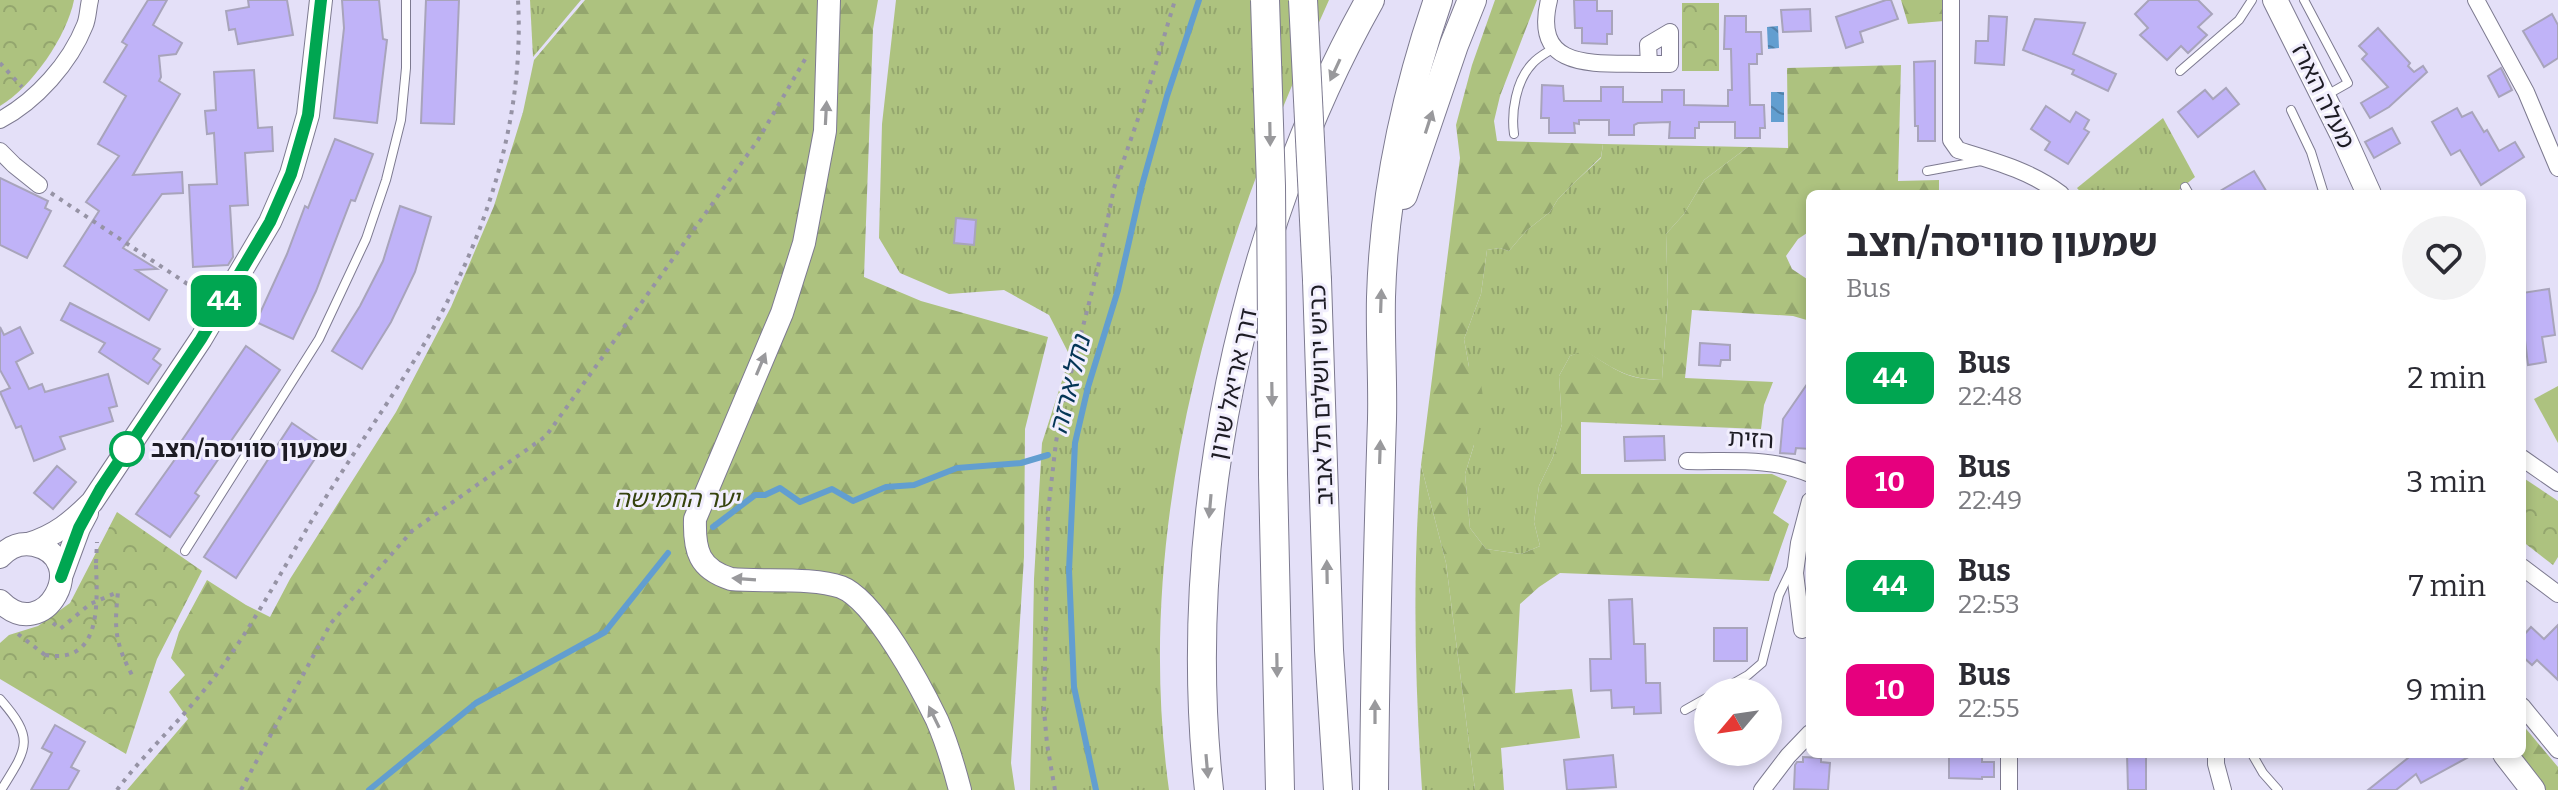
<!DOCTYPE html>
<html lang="en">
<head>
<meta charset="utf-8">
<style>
	:root { --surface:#fff; --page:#f2f2f3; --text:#2b2b33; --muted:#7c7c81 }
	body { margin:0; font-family:Bitter,"Noto Sans Hebrew",serif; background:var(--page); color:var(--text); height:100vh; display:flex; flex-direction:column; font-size:30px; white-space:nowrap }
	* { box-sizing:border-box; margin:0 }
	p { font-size:26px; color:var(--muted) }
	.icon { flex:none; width:44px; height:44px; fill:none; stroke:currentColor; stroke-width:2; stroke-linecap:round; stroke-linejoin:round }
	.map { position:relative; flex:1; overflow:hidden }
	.details { position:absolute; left:1806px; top:190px; width:720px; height:568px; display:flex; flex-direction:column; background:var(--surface); border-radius:12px; box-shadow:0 4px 12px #0003 }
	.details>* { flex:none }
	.badge { padding:0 16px; border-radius:12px; font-size:28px; line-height:52px }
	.needle { width:52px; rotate:241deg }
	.controls { position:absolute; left:1694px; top:678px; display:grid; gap:16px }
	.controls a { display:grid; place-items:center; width:88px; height:88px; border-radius:50%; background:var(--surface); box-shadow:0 4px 12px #0003; font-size:40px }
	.map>.badge { position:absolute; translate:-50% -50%; box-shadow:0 0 0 4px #fff }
	.round { display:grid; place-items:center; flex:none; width:84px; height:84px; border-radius:42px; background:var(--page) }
	.head { display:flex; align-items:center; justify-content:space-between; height:136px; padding:0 40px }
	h1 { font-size:38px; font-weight:700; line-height:60px }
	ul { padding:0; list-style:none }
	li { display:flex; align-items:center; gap:24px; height:104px; padding:0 40px }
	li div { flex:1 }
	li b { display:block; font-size:30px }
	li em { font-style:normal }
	li .badge { min-width:88px; font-weight:700; text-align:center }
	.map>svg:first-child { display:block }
	.grass { fill:url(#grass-tufts) }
	.forest { fill:url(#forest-firs) }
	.park { fill:url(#park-crowns) }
	.pitch { fill:#adc27f }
	.water { fill:url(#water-waves) }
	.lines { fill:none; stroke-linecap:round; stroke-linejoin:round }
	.stream { stroke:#629ed0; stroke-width:6 }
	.building { fill:#c0b3f8; stroke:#a8a4bb; stroke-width:2 }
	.service-casing { stroke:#7d7a90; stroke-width:10 }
	.minor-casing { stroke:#7d7a90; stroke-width:18 }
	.tertiary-casing { stroke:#7d7a90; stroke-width:24 }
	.secondary-casing { stroke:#7d7a90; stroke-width:26 }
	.trunk-casing { stroke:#7d7a90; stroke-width:30 }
	.path { stroke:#9693a5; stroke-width:4; stroke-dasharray:4 6; stroke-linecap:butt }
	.service { stroke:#fff; stroke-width:8 }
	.minor { stroke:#fff; stroke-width:16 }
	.tertiary { stroke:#fff; stroke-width:22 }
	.secondary { stroke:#fff; stroke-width:24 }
	.trunk { stroke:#fff; stroke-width:28 }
	.trunk-bridge-casing { stroke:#7d7a90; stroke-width:30; stroke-linecap:butt }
	.path-bridge { stroke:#9693a5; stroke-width:4; stroke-dasharray:4 6; stroke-linecap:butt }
	.trunk-bridge { stroke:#fff; stroke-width:28 }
	.oneway { fill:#99999c }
	.line-casing { stroke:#fff; stroke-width:18 }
	.line { stroke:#00a651; stroke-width:12 }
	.stop-dot { fill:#fff; stroke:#00a651; stroke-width:4 }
	.labels { text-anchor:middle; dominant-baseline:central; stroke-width:6; stroke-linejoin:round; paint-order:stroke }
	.street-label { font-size:24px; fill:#1d1c24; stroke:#f1eefd }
	.stop-label { font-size:24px; font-weight:bold; fill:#1d1c24; stroke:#f1eefd; text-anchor:start }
	.park-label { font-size:24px; font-style:italic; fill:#35420d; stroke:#f1eefd }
	.water-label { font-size:26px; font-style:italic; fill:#043556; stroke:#f1eefd }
</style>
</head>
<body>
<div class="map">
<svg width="2558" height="790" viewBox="0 0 2558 790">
	<defs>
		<pattern id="grass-tufts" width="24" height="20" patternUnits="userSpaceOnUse" patternTransform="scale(2)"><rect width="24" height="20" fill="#adc27f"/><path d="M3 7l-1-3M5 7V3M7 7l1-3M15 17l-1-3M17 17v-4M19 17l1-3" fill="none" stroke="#94a66e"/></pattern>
		<pattern id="forest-firs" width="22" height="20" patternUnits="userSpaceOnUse" patternTransform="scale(2)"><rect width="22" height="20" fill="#adc27f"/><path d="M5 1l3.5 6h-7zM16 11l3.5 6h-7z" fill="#94a66e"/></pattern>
		<pattern id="park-crowns" width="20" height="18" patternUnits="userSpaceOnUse" patternTransform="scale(2)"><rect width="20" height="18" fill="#adc27f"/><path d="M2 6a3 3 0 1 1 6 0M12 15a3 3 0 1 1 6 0" fill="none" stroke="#94a66e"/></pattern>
		<pattern id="water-waves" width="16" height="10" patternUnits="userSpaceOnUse" patternTransform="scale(2)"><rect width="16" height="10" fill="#629ed0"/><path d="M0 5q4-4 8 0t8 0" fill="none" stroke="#5080a9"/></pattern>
	</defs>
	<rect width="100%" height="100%" fill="#e4e0f8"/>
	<g class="grass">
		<path d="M530 0H581L533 57Z"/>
		<path d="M896 0H1329C1218 246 1131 517 1169 790H1030L1034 579 1042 443 1070 356 1049 315 1004 290 949 294 900 273 879 238 882 124Z"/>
		<path d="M2163 118 2195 177 2174 194H2082L2077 188Z"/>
		<path d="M1603 144 1748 147 1704 180 1684 214 1666 234 1668 297 1662 379C1628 381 1613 368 1585 351L1570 356 1559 376 1562 424 1553 457 1539 486 1534 522 1540 546 1521 554 1486 549 1470 528 1465 474 1474 445 1469 367 1464 339 1481 294 1487 250 1500 248 1509 251 1526 231 1550 212 1558 199 1575 182 1601 158Z"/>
		<path d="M1421 465 1446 563 1475 790H1422C1415 682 1412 573 1421 465Z"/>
	</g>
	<g class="forest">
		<path d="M585 0H878L873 29 864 277 921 301 1048 337 1025 429 1024 557 1011 763 1015 790H127L188 719 169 692 185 675 171 658 179 632 207 580 246 605 270 617 290 579 396 412 451 307 494 206 523 112 534 60Z"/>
		<path d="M1495 0H1537L1500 96 1494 121 1497 141 1603 144 1601 157 1575 182 1558 199 1550 212 1526 231 1509 251 1500 248 1487 250 1481 294 1464 339 1469 367 1480 378 1485 409 1465 474 1470 528 1486 549 1521 554 1540 546 1534 522 1539 486 1553 457 1562 424 1559 376 1570 356 1585 350C1611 367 1629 382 1662 379L1668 298 1666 234 1684 214 1704 180 1748 147 1788 148 1787 68 1901 65 1898 181 1939 180V194H1810V231L1798 239 1786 256 1792 269 1810 281V321L1793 316 1692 310 1685 378 1773 382 1764 405 1761 429 1581 422V474H1772L1787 481 1773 513 1789 524 1769 581 1560 573 1539 587 1520 604 1515 693 1572 689 1580 738 1501 748 1504 790H1475L1446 563 1421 465 1460 158 1456 125 1472 65Z"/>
		<path d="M1901 0H1943L1944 21 1908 24Z"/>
		<path d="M2522 724 2558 767V790H2546L2516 754H2522Z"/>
	</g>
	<g class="park">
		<path d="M0 0H74C67 36 32 87 0 106Z"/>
		<rect x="1682" y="3" width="37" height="68"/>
		<path d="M2522 477 2558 501V557L2553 565 2522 541Z"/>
		<path d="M117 512 202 571 157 659 126 754 0 679V643L9 635 38 626 70 603Z"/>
	</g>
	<path class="pitch" d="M2558 386V443L2534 399Z"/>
	<g class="water">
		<path d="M1778 26 1779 48 1768 49 1767 27Z"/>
		<rect x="1771" y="92" width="13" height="30"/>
	</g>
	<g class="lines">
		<g class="stream">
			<path d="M713 527 755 495H765L780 488 800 502 832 489 853 501 886 487 914 485 957 468 1021 463 1048 455"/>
			<path d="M369 790 476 703 605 632 668 553"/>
			<path d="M1096 790 1074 687 1069 570 1075 443 1088 387 1118 290 1141 189 1167 96 1199 0"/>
		</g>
	</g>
	<g class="building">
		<path d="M148 0H167L153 25 182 43 176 54 159 56 161 77 159 81 180 94 133 175 182 172 183 193 162 194 123 248 157 269 136 270 167 290 149 320 64 266 99 211 86 202 119 156 98 144 126 96 104 82 127 45 122 42Z"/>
		<path d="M248 0H287L293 35 238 44 235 29 229 30 226 11 249 7Z"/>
		<path d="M342 0H379L383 39 387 40 377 123 334 118 344 28Z"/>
		<path d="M426 0H459L454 124 421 123Z"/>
		<path d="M1574 0H1597V11H1612V34H1607V44L1582 43V28H1575Z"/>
		<path d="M1886 0H1891L1898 19 1860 32 1863 42 1846 48 1836 17Z"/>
		<path d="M2149 0H2198L2212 14 2198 27 2207 35 2188 53 2181 46 2167 60 2140 35 2148 28 2135 14Z"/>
		<path d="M1810 9 1811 31 1783 32 1781 10Z"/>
		<path d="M2552 14 2558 25V58L2544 67 2523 31Z"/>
		<path d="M1725 16H1746V32H1761L1762 54H1757V64H1749L1750 105H1764L1765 128H1760V138H1735V122H1699V128H1695V138H1669L1670 122 1638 123 1634 125V135H1609V120H1579V124L1574 123 1575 133H1549V118H1541L1542 85 1563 86 1564 101H1601V87H1623V102H1662V90H1684V105L1728 106V90H1732L1731 49H1724Z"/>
		<path d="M1989 16 2007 17 2004 65 1975 63 1976 41H1988Z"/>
		<path d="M2035 19 2085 23 2073 54 2116 74 2108 91 2072 74 2074 70 2023 50Z"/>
		<path d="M2378 28 2410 63 2408 66 2414 72 2423 66 2427 72 2389 107 2370 118 2361 103 2388 87 2362 59 2367 54 2359 46Z"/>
		<path d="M1935 61V141H1918V126H1915L1914 62Z"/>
		<path d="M2501 68 2512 90 2499 97 2488 76Z"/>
		<path d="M254 70 258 128 272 127 273 151 245 153 248 205 230 206 233 257 228 265 193 267 189 185 217 184 214 133 207 134 205 111 216 110 214 72Z"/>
		<path d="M2226 88 2239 104 2198 137 2178 112 2205 90 2213 99Z"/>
		<path d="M2046 106 2070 122 2076 112 2089 120 2084 129 2089 132 2068 164 2045 150 2050 142 2031 129Z"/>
		<path d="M2457 108 2462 117 2472 112 2484 132 2487 130 2499 151 2515 142 2524 157 2481 185 2460 150 2451 155 2432 122Z"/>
		<path d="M2392 128 2400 143 2374 158 2365 142Z"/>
		<path d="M335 139 373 154 355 201 351 200 316 291 293 339 256 322 287 254 305 206 308 208Z"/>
		<path d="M2254 171 2268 194H2215Z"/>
		<path d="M0 178 48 201 45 208 51 211 27 258 0 245Z"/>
		<path d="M400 206 431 217 415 272 391 322 362 369 332 351 360 306 383 261Z"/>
		<path d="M956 218 976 220 974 245 954 243Z"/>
		<path d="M2549 289 2555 335 2542 337 2546 362 2528 365 2525 340 2522 341V293Z"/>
		<path d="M70 303 160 349 153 359 161 365 148 384 99 352 105 343 61 320Z"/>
		<path d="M0 327 4 335 20 327 33 353 16 362 29 389 42 384 45 392 108 374 117 406 109 408 113 421 60 437 65 449 34 461 21 426 16 428 0 392 10 388 0 370Z"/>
		<path d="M1700 343 1730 345V360H1721L1720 366 1699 365Z"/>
		<path d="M246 346 280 370 195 493 199 496 170 537 136 514 178 455 174 452Z"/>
		<path d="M1810 380V449L1796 448 1795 454 1780 453 1783 419Z"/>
		<path d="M292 423 324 445 236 578 204 557Z"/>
		<path d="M1664 436 1665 460 1625 461 1624 437Z"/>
		<path d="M57 466 76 482 53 509 34 493Z"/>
		<path d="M1632 599 1634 644H1645L1646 683H1660L1661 713 1634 714V707L1612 708 1611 690 1591 691 1590 659H1611L1609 600Z"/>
		<path d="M2558 625V680L2537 660 2532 665 2522 656V637L2531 627 2544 639Z"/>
		<rect x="1714" y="628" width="33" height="33"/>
		<path d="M55 725 85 742 71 767 79 771 68 790H31L52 753 42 748Z"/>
		<path d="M1949 754H1982V762H1994V777H1982V779L1949 778Z"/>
		<path d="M2127 754H2146V790H2128Z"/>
		<path d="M2413 754H2474L2421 783 2416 774 2396 790H2368Z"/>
		<path d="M1613 755 1616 787 1567 790 1564 760Z"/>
		<path d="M1803 757 1821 758V762L1830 763 1828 790 1794 789 1795 765 1797 762H1803Z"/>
	</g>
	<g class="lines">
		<defs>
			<g id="service">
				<path d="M2304 0 2348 83 2325 96"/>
				<path d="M2180 71 2239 20 2252 0"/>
				<path d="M2291 110 2311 152 2324 194"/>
				<path d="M1514 134C1511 112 1516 81 1532 64 1538 57 1546 53 1554 48"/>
				<path d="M1927 171 1981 161"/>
				<path d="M2185 187 2189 194"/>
				<path d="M185 551 319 339 366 239 386 180 401 120 406 68V0"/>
				<path d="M1718 692 1748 675 1762 663 1779 595 1793 566"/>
				<path d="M0 699C35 739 28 747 1 790"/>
				<path d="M1685 710 1708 697"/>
				<path d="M2252 754 2263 773 2278 790"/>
			</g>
			<g id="minor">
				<path d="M1549 0C1531 74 1600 62 1649 64"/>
				<path d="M1951 0V140L1958 150C1994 161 2031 171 2061 194"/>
				<path d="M2476 0 2526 92 2558 168"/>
				<path d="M1670 32V64H1649L1648 45Z"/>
				<path d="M0 120C36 101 70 63 85 25 88 18 88 8 90 0"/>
				<path d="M0 151 14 165 39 185"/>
				<path d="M2522 458 2558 483"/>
				<path d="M1687 461C1728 462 1772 457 1810 474"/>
				<path d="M2522 567 2558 594"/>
				<path d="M1802 630 1795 573 1799 543 1810 501"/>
				<path d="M2522 706 2558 750"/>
				<path d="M2216 754V764L2223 790"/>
				<path d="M1762 790 1788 756 1810 733"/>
				<path d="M2009 790V754"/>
			</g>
			<g id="tertiary">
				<path d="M829 0 825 131 804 243 782 313 695 519C694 551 699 569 731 579 763 582 813 577 841 587 875 600 921 687 937 720 947 743 954 767 960 790"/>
				<path d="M28 544C55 536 72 522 92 502L201 339 270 222 291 174 308 115 321 0"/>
				<path d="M0 557C9 547 20 542 34 545 92 558 45 647 0 601"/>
				<path d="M61 577 79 528 87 513"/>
			</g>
			<g id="secondary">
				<path d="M2275 0 2343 136 2369 194"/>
				<path d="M2505 754 2533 790"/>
			</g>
			<g id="trunk">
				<path d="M1403 195 1454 45 1472 0"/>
				<path d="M1317 280 1329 650 1338 790"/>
				<path d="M1273 475 1280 790"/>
				<path d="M1209 790C1180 529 1241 229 1370 0"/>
				<path d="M1374 790C1375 666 1378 543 1382 419 1383 379 1380 338 1381 297 1384 196 1405 96 1438 0"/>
			</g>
		</defs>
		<use href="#service" class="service-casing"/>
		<use href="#minor" class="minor-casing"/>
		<use href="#tertiary" class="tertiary-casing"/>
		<use href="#secondary" class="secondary-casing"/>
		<use href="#trunk" class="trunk-casing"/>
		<g class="path">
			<path d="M0 63 22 87"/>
			<path d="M51 193 204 295"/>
			<path d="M96 563 97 542"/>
			<path d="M53 623 60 629 90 604 118 592C114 628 115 643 132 675"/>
			<path d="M18 634 45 655"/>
			<path d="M117 790C142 756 174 727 201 694 249 636 282 569 321 505 353 453 388 404 420 351 483 246 525 124 518 0"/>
			<path d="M241 790 331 623 412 531 546 436 758 140 807 56"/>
			<path d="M1055 790 1047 744 1044 710 1048 512 1056 442 1062 408 1097 272 1114 188 1149 87 1175 0"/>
		</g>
		<use href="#service" class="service"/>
		<use href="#minor" class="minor"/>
		<use href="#tertiary" class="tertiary"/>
		<use href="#secondary" class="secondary"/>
		<use href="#trunk" class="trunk"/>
		<defs>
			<g id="trunk-bridge">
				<path d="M1265 0 1271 186 1273 475"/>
				<path d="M1303 0 1317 280"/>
			</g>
		</defs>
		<use href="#trunk-bridge" class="trunk-bridge-casing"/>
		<path class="path-bridge" d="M45 655C103 665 97 602 96 563"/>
		<use href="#trunk-bridge" class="trunk-bridge"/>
	</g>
	<defs><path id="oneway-solid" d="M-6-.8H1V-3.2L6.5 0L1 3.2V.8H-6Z" transform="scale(2)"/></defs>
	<g class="oneway">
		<use href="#oneway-solid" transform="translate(1335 70) rotate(115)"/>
		<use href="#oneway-solid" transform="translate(826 113) rotate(-87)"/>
		<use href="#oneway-solid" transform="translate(1429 122) rotate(-72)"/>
		<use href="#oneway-solid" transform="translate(1270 134) rotate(89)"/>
		<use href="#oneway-solid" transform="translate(1381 301) rotate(-88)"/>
		<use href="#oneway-solid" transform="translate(761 364) rotate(-67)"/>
		<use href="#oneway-solid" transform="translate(1272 394) rotate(89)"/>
		<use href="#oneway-solid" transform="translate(1380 452) rotate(-88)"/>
		<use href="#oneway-solid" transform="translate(1210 506) rotate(95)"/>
		<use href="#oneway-solid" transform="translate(1327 572) rotate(-91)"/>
		<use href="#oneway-solid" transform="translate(744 579) rotate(-176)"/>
		<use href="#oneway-solid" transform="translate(1277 665) rotate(89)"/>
		<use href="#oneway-solid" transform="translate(1375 712) rotate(-90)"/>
		<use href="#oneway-solid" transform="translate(934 717) rotate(-116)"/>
		<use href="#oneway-solid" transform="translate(1207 766) rotate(85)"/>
	</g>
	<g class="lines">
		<defs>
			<path id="line" d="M61 577 79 528 101 488 201 339 270 222 291 174 308 115 321 0"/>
		</defs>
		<use href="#line" class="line-casing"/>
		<use href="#line" class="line"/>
	</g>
	<circle class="stop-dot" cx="127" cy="449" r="16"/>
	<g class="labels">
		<g class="street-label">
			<text transform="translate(2323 96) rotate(64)">מעלה הארז</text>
			<text transform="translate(1233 384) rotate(-78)">דרך אריאל שרון</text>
			<text transform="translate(1321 395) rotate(-92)">כביש ירושלים תל אביב</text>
			<text transform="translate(1751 439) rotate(3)">הזית</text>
		</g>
		<g class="stop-label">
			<text x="151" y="449">שמעון סוויסה/חצב</text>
		</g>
		<g class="park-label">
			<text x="677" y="499">יער החמישה</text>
		</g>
		<g class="water-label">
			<text transform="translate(1070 385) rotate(-76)">נחל ארזה</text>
		</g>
	</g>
</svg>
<div class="controls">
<a><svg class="needle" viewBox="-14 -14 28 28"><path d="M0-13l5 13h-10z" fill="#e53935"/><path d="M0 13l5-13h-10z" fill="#7c7c81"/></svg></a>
</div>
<b class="badge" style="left:224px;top:301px;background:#00a651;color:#fff">44</b>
<section class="details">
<div class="head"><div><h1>שמעון סוויסה/חצב</h1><p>Bus</p></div><a class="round"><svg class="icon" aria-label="heart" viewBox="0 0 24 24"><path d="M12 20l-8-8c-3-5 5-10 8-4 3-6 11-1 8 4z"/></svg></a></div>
<ul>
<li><span class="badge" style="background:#00a651;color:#fff">44</span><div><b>Bus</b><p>22:48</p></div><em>2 min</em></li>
<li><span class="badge" style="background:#e6007e;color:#fff">10</span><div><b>Bus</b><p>22:49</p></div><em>3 min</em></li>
<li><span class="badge" style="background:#00a651;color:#fff">44</span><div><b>Bus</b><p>22:53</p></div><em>7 min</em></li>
<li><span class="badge" style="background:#e6007e;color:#fff">10</span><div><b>Bus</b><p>22:55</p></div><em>9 min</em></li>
</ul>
</section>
</div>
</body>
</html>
